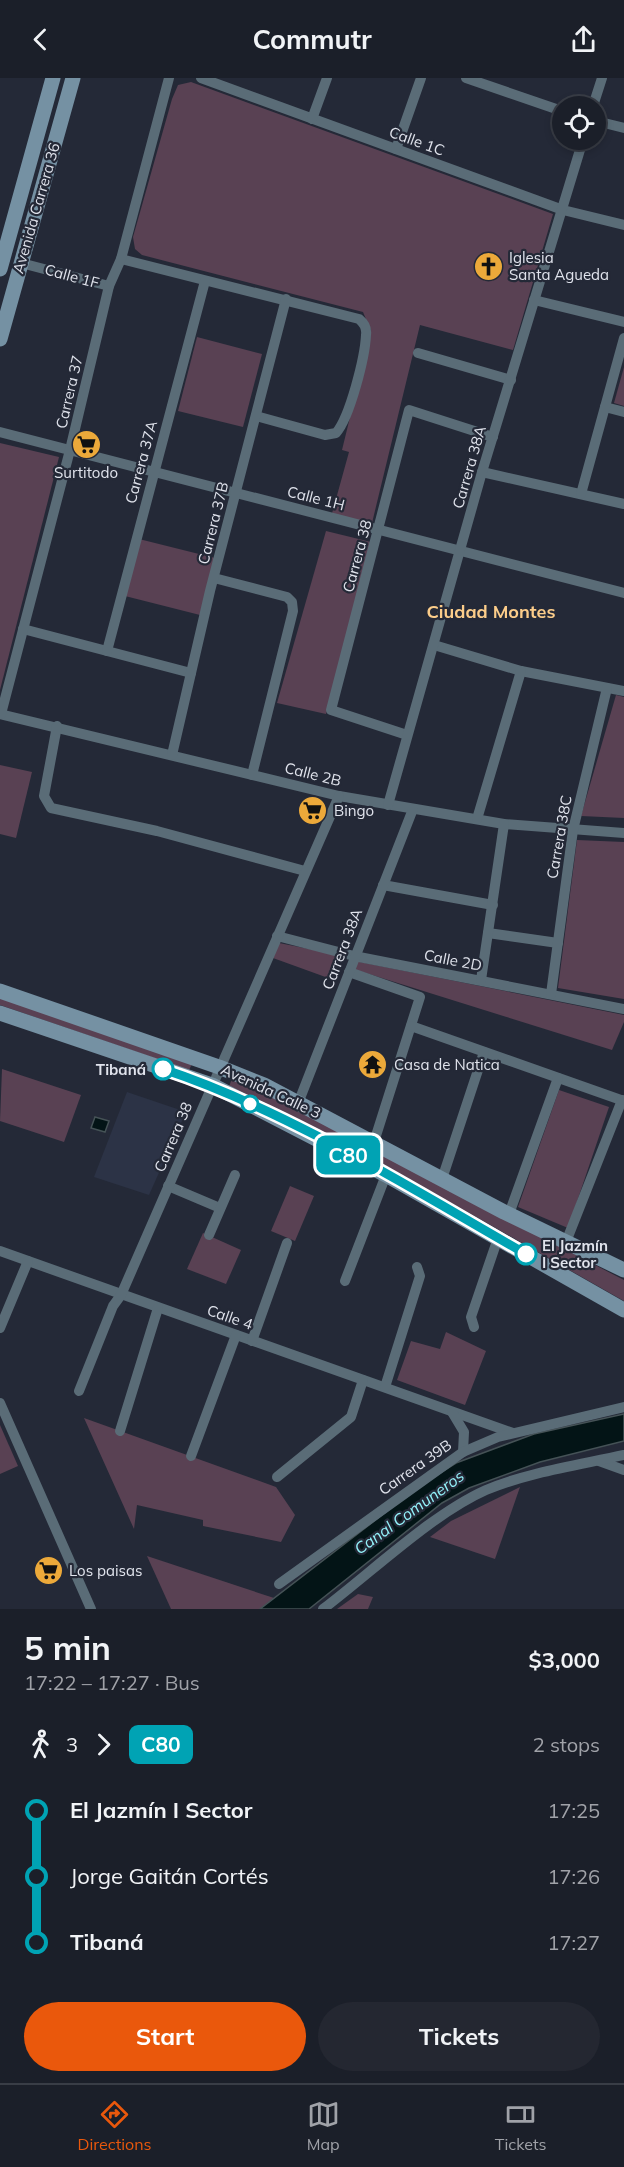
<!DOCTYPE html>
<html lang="en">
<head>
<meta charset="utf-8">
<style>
	:root { --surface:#1b1f29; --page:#242731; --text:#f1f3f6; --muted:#a0a2a8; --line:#393d46; --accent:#ea580c }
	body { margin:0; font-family:Mulish,sans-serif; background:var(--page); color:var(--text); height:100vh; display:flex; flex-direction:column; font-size:22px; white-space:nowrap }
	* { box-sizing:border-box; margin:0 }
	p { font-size:20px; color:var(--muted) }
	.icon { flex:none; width:33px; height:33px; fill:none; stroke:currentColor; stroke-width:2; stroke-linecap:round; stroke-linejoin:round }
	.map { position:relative; height:1531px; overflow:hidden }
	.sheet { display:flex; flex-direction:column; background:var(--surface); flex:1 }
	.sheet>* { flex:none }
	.badge { padding:0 12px; border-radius:9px; font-size:21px; line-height:39px }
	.controls { position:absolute; left:552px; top:18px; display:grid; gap:12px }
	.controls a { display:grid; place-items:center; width:54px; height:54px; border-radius:50%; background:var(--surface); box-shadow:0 3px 9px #0003,0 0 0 2px var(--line); font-size:30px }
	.map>.badge { position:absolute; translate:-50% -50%; box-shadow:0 0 0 3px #fff }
	.legs { display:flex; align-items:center; gap:9px; height:66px; padding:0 24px; font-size:20px }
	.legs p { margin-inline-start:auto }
	.headline { display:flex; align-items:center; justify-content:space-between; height:102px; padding:0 24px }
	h1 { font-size:33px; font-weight:700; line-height:45px }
	.primary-button { display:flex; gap:12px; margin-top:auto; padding:12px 24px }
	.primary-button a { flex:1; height:69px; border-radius:36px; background:var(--accent); color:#fff; font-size:24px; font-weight:700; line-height:69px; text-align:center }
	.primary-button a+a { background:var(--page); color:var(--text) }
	ul { padding:0 24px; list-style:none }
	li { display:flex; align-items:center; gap:21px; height:66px; font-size:22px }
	li i { display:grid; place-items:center; width:9px; height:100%; margin:0 8px; background:currentColor }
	li i::after { content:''; width:15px; height:15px; margin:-8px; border:4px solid; border-radius:50%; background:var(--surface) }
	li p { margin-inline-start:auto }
	li:first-child i { background:linear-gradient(#0000 50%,currentColor 0) }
	li:last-child i { background:linear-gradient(currentColor 50%,#0000 0) }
	header { display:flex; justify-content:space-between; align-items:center; height:78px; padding:0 24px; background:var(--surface); font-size:27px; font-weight:700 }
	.menu { display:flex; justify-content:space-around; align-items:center; height:84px; border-top:2px solid var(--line); background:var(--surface); font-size:16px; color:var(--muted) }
	.menu a { display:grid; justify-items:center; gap:3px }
	.menu .on { color:var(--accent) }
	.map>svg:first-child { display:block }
	.built { fill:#2c3346 }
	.green { fill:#594153 }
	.water { fill:#031416; stroke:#455256; stroke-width:1.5 }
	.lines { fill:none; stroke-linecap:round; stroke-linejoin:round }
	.street { stroke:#5a6c77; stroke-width:10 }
	.secondary { stroke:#7591a3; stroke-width:15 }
	.line-1-casing { stroke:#fff; stroke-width:14 }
	.line-1 { stroke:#00a3b4; stroke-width:9 }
	.stop-1-dot { fill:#fff; stroke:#00a3b4; stroke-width:3 }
	.labels { text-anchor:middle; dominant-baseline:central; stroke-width:4.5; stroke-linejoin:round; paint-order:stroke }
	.street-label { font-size:15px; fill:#e0e3ec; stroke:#242937 }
	.poi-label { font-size:15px; fill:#e0e3ec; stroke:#242937; text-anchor:start }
	.stop-label { font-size:15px; font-weight:bold; fill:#e0e3ec; stroke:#242937; text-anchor:end }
	.water-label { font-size:16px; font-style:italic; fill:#94f3fb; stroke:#242937 }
	.quarter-label { font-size:18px; font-weight:bold; fill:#fccd8a; stroke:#242937 }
</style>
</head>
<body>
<header><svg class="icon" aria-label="back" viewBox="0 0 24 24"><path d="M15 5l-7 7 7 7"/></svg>Commutr<svg class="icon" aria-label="share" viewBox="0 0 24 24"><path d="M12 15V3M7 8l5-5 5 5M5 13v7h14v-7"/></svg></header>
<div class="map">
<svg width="624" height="1531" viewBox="0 0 624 1531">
	<rect width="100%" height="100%" fill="#242937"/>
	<path class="built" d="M127 1014 186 1034 149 1117 94 1099Z"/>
	<g class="green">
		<path d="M191 4 553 136 513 272 420 247 372 445 331 439 349 374 342 372 371 253 363 234 142 177 135 171 133 159 172 21 178 7Z"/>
		<path d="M197 259 262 276 243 349 178 333Z"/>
		<path d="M624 289V328L614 325Z"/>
		<path d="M0 365 59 379 0 612Z"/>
		<path d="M326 453 371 464 326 636 277 625Z"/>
		<path d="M139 461 215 480 200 537 125 518Z"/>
		<path d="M616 617 624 619V740L581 738Z"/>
		<path d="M0 687 32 694 16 760 0 756Z"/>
		<path d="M577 762 624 764V921L558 910Z"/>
		<path d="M279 865 340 877 331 901 273 880Z"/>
		<path d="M355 883 624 937V944L612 972 353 891Z"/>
		<path d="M0 920 192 986 189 992 0 927Z"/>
		<path d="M2 991 81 1017 64 1064 0 1043Z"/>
		<path d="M232 1000C366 1059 493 1135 624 1202V1223L381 1085 229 1009Z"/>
		<path d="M559 1012 609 1029 568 1150 518 1129Z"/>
		<path d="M290 1108 314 1118 295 1163 271 1153Z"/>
		<path d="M203 1155 241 1172 226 1206 187 1191Z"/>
		<path d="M446 1254 486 1273 465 1327 397 1302 411 1263 440 1271Z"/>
		<path d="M84 1340 276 1409 295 1437 281 1464 203 1448V1442L137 1427 134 1451Z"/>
		<path d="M0 1347 18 1388 0 1396Z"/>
		<path d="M520 1409 495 1481 430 1459 451 1443Z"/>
		<path d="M147 1478 274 1520 260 1531H171Z"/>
		<path d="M358 1516 373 1519 368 1531H337Z"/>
	</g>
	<g class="water">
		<path d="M95 1039 109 1043 105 1054 91 1050Z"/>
		<path d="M624 1336V1363L540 1384 469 1410 442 1425 309 1531H260L421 1407 456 1385 534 1356Z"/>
	</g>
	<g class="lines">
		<g class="street">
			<path d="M201 0 563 132 624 147"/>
			<path d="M466 0 562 33"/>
			<path d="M593 28 602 0"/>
			<path d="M312 41 327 0"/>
			<path d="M596 43 624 50"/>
			<path d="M396 71 421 0"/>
			<path d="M121 181 359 241C364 245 367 250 366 257 365 279 350 339 336 355L325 357 256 338"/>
			<path d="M21 185 109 208"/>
			<path d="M534 222 624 244"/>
			<path d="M418 275 511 302"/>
			<path d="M605 329 624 334"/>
			<path d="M0 354 624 515"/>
			<path d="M482 394 624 426"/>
			<path d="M581 416 624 260"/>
			<path d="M214 500 287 519 292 524 293 533 252 697"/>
			<path d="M23 551 191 595"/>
			<path d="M434 567 521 593 624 613"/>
			<path d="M107 573 205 203"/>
			<path d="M0 636 339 718 504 746 624 755"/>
			<path d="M1 636 70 372 109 208 121 181 169 0"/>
			<path d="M57 648 44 718 51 730 157 753 305 793"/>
			<path d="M407 657 331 632 409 332 493 359"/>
			<path d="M172 677 210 513 286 221"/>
			<path d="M388 727 482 394 583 62"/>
			<path d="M477 741 521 593"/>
			<path d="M383 807 493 827"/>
			<path d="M488 855 558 865"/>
			<path d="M277 858 354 878 624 931"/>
			<path d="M349 894 420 919 374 1064"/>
			<path d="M481 902 504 746"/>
			<path d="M551 916 573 752 607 610"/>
			<path d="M411 948 624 1023"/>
			<path d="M299 1023 413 731"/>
			<path d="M442 1101 484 974"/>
			<path d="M168 1108 220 1130"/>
			<path d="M509 1136 558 1000"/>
			<path d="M209 1157 235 1097"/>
			<path d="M566 1164 622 1022"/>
			<path d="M0 1173 513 1355"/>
			<path d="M345 1203 386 1097"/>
			<path d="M474 1249 471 1239 498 1160"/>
			<path d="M0 1250 28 1183"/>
			<path d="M252 1263 287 1165"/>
			<path d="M385 1309 420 1198 417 1189"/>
			<path d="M79 1313 113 1228 121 1217 339 718"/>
			<path d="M0 1325 91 1531"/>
			<path d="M452 1334 464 1354 463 1374"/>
			<path d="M120 1353 158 1230"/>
			<path d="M191 1378 236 1257"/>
			<path d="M599 1383 624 1392"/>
			<path d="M277 1399 351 1339 363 1302"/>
			<path d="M279 1506 463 1374 498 1359 624 1329"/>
			<path d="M323 1531C372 1494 432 1436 486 1412 529 1394 579 1387 624 1377"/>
		</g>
		<g class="secondary">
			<path d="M0 191 53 0"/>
			<path d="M0 261 73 0"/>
			<path d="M0 913 219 989 264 1007 504 1134 624 1192"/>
			<path d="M0 935 212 1007 386 1097 624 1232"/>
		</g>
	</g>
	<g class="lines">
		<defs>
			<path id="line-1" d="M163 991C287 1032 412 1111 526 1176"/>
		</defs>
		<use href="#line-1" class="line-1-casing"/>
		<use href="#line-1" class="line-1"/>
	</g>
	<defs>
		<symbol id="church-disc" viewBox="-11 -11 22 22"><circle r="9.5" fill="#eca93a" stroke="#242937"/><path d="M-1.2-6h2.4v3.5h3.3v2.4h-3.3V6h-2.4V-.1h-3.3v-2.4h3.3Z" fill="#111"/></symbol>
		<symbol id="supermarket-disc" viewBox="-11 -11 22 22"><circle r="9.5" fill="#eca93a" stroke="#242937"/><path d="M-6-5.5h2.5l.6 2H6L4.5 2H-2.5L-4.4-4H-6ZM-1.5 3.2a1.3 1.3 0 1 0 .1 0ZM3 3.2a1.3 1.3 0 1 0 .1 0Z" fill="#111"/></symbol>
		<symbol id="temple-disc" viewBox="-11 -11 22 22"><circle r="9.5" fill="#eca93a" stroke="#242937"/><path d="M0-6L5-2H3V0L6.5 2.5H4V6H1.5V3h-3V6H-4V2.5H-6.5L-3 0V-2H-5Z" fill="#111"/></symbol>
	</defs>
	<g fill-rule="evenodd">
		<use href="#church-disc" x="472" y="172" width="33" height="33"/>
		<use href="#supermarket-disc" x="70" y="350" width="33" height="33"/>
		<use href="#supermarket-disc" x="296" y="716" width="33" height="33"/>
		<use href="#temple-disc" x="356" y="970" width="33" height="33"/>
		<use href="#supermarket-disc" x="32" y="1476" width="33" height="33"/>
	</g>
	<g class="stop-1-dot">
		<circle cx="163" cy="991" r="10"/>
		<circle cx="250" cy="1026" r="8"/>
		<circle cx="526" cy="1176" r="10"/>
	</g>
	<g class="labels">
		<g class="street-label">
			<text transform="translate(417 63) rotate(20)">Calle 1C</text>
			<text transform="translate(36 130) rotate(-74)">Avenida Carrera 36</text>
			<text transform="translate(72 198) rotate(15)">Calle 1F</text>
			<text transform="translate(69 314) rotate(-77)">Carrera 37</text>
			<text transform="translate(141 384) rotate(-75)">Carrera 37A</text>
			<text transform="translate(469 389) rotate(-74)">Carrera 38A</text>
			<text transform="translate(316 420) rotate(14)">Calle 1H</text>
			<text transform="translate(213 445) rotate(-76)">Carrera 37B</text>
			<text transform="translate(357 478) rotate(-75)">Carrera 38</text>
			<text transform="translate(313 696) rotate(14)">Calle 2B</text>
			<text transform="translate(559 759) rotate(-80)">Carrera 38C</text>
			<text transform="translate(342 871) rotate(-69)">Carrera 38A</text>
			<text transform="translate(453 882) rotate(11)">Calle 2D</text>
			<text transform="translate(271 1013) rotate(25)">Avenida Calle 3</text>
			<text transform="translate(173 1059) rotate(-67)">Carrera 38</text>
			<text transform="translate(230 1239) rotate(19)">Calle 4</text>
			<text transform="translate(415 1389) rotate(-35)">Carrera 39B</text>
		</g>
		<g class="poi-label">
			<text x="509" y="179">Iglesia<tspan x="509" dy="17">Santa Agueda</tspan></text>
			<text x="86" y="394" text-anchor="middle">Surtitodo</text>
			<text x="334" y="732">Bingo</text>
			<text x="394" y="986">Casa de Natica</text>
			<text x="69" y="1492">Los paisas</text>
		</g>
		<g class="stop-label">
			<text x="146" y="991">Tibaná</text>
			<text x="542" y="1167" text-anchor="start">El Jazmín<tspan x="542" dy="17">I Sector</tspan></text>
		</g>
		<g class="water-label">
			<text transform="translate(409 1434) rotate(-36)">Canal Comuneros</text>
		</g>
		<g class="quarter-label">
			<text x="491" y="533">Ciudad Montes</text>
		</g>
	</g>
</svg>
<div class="controls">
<a><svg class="icon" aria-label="locate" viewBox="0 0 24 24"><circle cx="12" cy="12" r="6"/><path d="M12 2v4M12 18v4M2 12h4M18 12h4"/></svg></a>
</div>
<b class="badge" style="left:348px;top:1077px;background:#00a3b4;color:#fff">C80</b>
</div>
<section class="sheet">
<div class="headline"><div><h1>5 min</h1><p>17:22 – 17:27 · Bus</p></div><b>$3,000</b></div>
<div class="legs"><svg class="icon" aria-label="walk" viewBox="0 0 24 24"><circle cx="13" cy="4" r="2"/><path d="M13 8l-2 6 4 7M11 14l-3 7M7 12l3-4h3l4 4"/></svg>3<svg class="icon" aria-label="forward" viewBox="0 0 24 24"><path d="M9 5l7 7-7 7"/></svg><b class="badge" style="background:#00a3b4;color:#fff">C80</b><p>2 stops</p></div>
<ul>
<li><i style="color:#00a3b4"></i><b>El Jazmín I Sector</b><p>17:25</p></li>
<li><i style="color:#00a3b4"></i><span>Jorge Gaitán Cortés</span><p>17:26</p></li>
<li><i style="color:#00a3b4"></i><b>Tibaná</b><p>17:27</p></li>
</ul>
<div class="primary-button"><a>Start</a><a>Tickets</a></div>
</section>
<nav class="menu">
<a class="on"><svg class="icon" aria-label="directions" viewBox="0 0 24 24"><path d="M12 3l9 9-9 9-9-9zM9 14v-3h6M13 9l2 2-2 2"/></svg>Directions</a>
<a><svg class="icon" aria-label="map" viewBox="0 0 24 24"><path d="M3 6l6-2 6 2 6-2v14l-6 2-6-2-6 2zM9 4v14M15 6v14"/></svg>Map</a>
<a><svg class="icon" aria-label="tickets" viewBox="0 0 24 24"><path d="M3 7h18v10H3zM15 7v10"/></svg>Tickets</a>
</nav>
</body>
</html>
